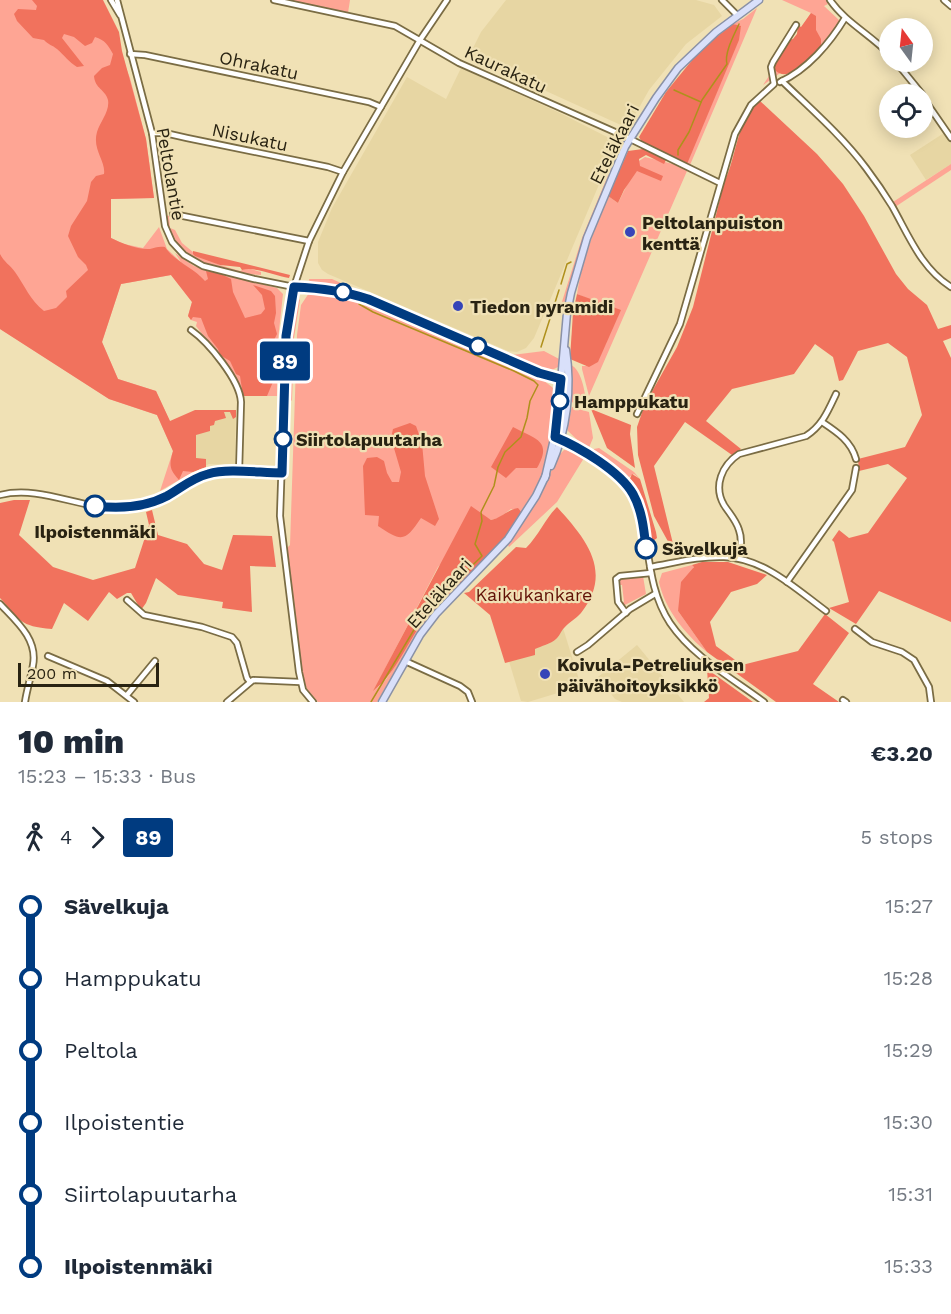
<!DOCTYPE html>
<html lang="en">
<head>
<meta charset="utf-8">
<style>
	:root { --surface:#fff; --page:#f2f2f3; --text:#1f2937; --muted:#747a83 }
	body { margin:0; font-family:"Work Sans",sans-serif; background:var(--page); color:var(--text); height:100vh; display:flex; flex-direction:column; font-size:22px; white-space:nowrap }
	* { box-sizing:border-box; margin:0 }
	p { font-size:20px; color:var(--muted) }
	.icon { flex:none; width:33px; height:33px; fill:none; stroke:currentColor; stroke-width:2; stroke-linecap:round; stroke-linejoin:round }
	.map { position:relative; height:702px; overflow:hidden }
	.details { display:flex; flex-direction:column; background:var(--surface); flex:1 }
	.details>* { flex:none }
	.badge { padding:0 12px; border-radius:4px; font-size:21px; line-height:39px }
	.needle { width:39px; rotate:345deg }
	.buttons { position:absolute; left:879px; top:18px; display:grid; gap:12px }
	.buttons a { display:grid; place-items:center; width:54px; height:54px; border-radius:50%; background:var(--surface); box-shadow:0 3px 15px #0003; font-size:30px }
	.scale { position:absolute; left:18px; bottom:15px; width:141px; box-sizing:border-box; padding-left:6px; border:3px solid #292312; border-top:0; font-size:16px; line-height:21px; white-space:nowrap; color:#292312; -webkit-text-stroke:4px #f0e1b5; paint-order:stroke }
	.map>.badge { position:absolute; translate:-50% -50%; box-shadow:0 0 0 3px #fff }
	.legs { display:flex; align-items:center; gap:9px; height:66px; padding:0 18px; font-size:20px }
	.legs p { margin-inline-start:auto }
	.overview { display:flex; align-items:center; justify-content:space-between; height:102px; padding:0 18px }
	h1 { font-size:33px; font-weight:800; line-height:45px }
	ul { padding:0 18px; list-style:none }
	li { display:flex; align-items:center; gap:21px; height:72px; font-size:22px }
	li i { display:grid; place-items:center; width:9px; height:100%; margin:0 8px; background:currentColor }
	li i::after { content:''; width:15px; height:15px; margin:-8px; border:4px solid; border-radius:50%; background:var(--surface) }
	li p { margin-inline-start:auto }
	li:first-child i { background:linear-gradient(#0000 50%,currentColor 0) }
	li:last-child i { background:linear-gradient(currentColor 50%,#0000 0) }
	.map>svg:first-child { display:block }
	.built { fill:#e7d6a3 }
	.green { fill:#fea594 }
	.forest { fill:#f1725d }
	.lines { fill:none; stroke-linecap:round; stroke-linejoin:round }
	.stream { stroke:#af901c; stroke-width:1.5 }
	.minor-casing { stroke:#7a6c44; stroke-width:8 }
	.major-casing { stroke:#8a91a6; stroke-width:9 }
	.minor { stroke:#fff; stroke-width:4.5 }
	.major { stroke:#d9e0fa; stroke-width:6 }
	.line-1-casing { stroke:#fff; stroke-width:14 }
	.line-1 { stroke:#003b80; stroke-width:9 }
	.poi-dot { fill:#3645b8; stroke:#f0e1b5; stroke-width:2 }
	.stop-1-dot { fill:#fff; stroke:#003b80; stroke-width:3 }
	.labels { text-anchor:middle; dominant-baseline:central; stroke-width:4.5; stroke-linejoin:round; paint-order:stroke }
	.street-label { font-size:18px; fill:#292312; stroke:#f0e1b5 }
	.poi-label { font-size:18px; font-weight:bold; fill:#292312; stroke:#f0e1b5; text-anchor:start }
	.stop-label { font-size:18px; font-weight:bold; fill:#292312; stroke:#f0e1b5; text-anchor:start }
	.park-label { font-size:18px; fill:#611106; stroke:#f0e1b5 }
</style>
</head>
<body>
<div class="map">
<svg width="951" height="702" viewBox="0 0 951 702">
	<rect width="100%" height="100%" fill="#f0e1b5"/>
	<g class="built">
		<path d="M506 0H696L714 5 722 16 686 44 649 90 630 124 623 126 469 56 481 32Z"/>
		<path d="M461 68 560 113 617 142 534 338 526 348 517 352 508 351 328 274 322 270 318 263V242L332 208 407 77 446 99Z"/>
		<path d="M944 133 951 143V164L926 180 910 155Z"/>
		<path d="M195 410H236L235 465 209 464 193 472Z"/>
		<path d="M563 628 581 686 528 702 521 701 505 648Z"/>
		<path d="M637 645 684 702H622L615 699 598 677Z"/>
	</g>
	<g class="green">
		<path d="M0 0H100L130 78 146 139 154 198 111 199V238L124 244 143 248 159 227 167 249 181 262 175 253 194 266 277 288 283 294 278 340 277 396H243L236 378 196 326 197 322 191 320 188 316 192 302 171 275 121 284 102 342 118 379 156 391 193 472 160 491 173 451 157 415 109 399 0 329Z"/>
		<path d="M286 0H350L348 13Z"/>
		<path d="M782 0H826L828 4 824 6 840 21 821 47 822 44 763 85 811 13Z"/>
		<path d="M757 8 690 165 654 149 741 27 733 24 743 19Z"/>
		<path d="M645 157 673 164 687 171 589 396 582 369V366H586L591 300 577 294C582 260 595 228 608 196L618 203 639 161Z"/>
		<path d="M613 163 591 221 564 304 562 309 560 308 582 238Z"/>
		<path d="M951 164V170L895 207 893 202Z"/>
		<path d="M166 215 169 216 170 228 175 230 182 243 193 252 220 265 240 271 247 268 261 272V275C222 273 172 260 166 215Z"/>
		<path d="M309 279H332L429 322 356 292 310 284Z"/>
		<path d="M309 293 367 302 441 334 471 350 539 377 552 387 558 396 556 418 548 455 541 478 522 513 511 509 499 518 491 520 485 517 438 567 374 690C390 680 395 664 404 648 420 624 437 602 459 584L418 632 377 702H318L307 689 303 680 286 549 290 545 297 335 301 305Z"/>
		<path d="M298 299 300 300 294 338 292 401 287 396C287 363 290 332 298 299Z"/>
		<path d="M470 338 512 355 544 351 561 360 560 366 550 371 538 369 469 340Z"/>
		<path d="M570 364C584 372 584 394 588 408L573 403 571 400Z"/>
		<path d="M572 407 589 412 593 438 588 450 568 431 567 426Z"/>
		<path d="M599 448 634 472 640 479 634 474 629 477V481L591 453 594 449Z"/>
		<path d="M564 450 574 451 584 458 557 502 509 547 508 545C529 516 544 487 559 455Z"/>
		<path d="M692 565 694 566 678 611 707 652C686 635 665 610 659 582L662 573Z"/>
		<path d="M643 576 646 594 623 606 620 603 624 602 622 585H618V581L621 579Z"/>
	</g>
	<g class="forest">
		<path d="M32 0H103L119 32 122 51 146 139 154 198 111 199V238C121 243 138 250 150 249 155 248 158 246 165 247 175 262 193 267 205 281L208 279 206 271 221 274 231 279 233 292 245 318 261 314 265 309 262 295 253 285 271 291 275 296 276 313 274 323 277 334 272 344 278 355 275 362V377L267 396H243L240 376 236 374 230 361 220 355 218 349 208 336 201 318 193 317 191 320 188 316 192 302 171 275 121 284 102 342 118 379 156 391 170 421 195 410H236V417L233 419 230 412H224L226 418 215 421 214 425 210 426V431L196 435V458L206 459V467L193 472 183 471 179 480C169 469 169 465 173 451L157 415 109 399 0 329V254C4 262 10 265 15 272 25 286 30 300 44 311L56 308 67 297 66 291 88 270 86 265 78 257 68 236 71 226 87 201 91 182 96 176 104 174C106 161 92 150 97 132 100 122 110 111 108 100 105 89 95 89 94 76L102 68 110 65 113 54C108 45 105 40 95 37L92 43 85 46 74 37 64 34 62 38 84 66 77 67C69 62 64 55 57 49 52 45 49 45 44 40L33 38 17 21 14 14 18 9 36 10 37 6Z"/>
		<path d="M811 13 816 16V30L821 39V47C810 57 789 85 775 70L774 64 789 40 793 39 797 34 798 25 801 27Z"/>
		<path d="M733 24 741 26 739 40 687 164 643 144 639 137 666 92 702 48Z"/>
		<path d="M759 100 817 154 843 184 864 216 896 274 908 289 927 305 938 329 951 325V338L943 341 951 358V622L879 591 856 624 829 608 849 602 834 542 832 540 839 530 849 538 868 533 907 478 888 464 859 471 858 459 905 447 922 415 907 357 888 343 858 351 843 380 839 381 833 357 815 344 794 374 732 389 706 421 741 449 732 455 685 422 654 466 676 556 654 516 638 455 637 427 645 404 677 347 693 307 724 183C737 156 736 122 759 100Z"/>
		<path d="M643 149 666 160 664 164 646 155 639 159 640 166 663 176 661 181 637 171 624 190 618 203 608 196 628 151Z"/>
		<path d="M193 251 290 275 289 278C275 276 255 266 242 270L240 267 220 265 195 256 193 254Z"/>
		<path d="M577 294 621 310 598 362 589 367 570 359 573 312Z"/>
		<path d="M591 409 631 425 630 434 635 468 607 448Z"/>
		<path d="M410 423 416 426 422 443 425 476 439 519 435 526 421 518C405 542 402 542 378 526L379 516 365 515 363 466 367 458 377 457 384 461 387 473 392 482H399L401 472 391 438 393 429Z"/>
		<path d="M513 427C535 439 553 440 537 468H516L506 478 491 467Z"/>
		<path d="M632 474 640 479 656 532 657 538 653 541 649 539 642 510 629 481Z"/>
		<path d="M14 500H30L19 535 53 567 93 580 135 568 149 525 146 512 152 510 158 535 187 544 204 564 222 570 233 535 272 536 276 567 250 566 252 612 222 608 223 602 178 595 156 578 146 603 141 610 131 593H127L117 599 109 592 88 621 64 603 52 629C19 626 21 621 0 598V503Z"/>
		<path d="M471 506 491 520C501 518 507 510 518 508L522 513C509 533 493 554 476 570 459 586 439 598 426 617 408 640 396 674 373 691Z"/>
		<path d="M557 507C585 538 614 571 581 613 576 619 569 622 564 628 561 631 559 637 556 639 551 644 541 646 535 649V655L505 663 490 615 464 593 469 592 516 547 526 548C539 535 545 519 557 507Z"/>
		<path d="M702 562H728L767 575 757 584 731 592 710 622 716 646 742 665 798 651 825 614 849 633 813 684 839 702H776L707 652 678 611 681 582 694 567 692 565Z"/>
		<path d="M707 669 753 702H704L709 698Z"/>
	</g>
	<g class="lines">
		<g class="stream">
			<path d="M674 90 701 102"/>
			<path d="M678 155V150L689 132 702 100 727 64C724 53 734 35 739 24"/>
			<path d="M561 284 567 264 571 262"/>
			<path d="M359 304 373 312 514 371 534 381 538 385 530 401 527 418 521 437 505 452 498 467 494 486 481 512 482 521 475 544 482 556 441 596 422 620 421 624 415 628 371 702"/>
			<path d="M541 347 559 290"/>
		</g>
		<defs>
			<g id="minor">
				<path d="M111 0 120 15"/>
				<path d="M117 0 152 133 165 226 172 242 184 255 203 266 254 279 294 287 324 289 360 296 539 373 568 380"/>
				<path d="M274 0 395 26 459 63 624 136 720 183"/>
				<path d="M722 0 737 15"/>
				<path d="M830 0C845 22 871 35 890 55"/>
				<path d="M944 0 951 6"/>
				<path d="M130 54 145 55 369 102 381 107"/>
				<path d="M896 62 922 94"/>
				<path d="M782 81C811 109 842 136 866 168 875 180 884 193 892 206 909 236 921 268 951 287"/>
				<path d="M780 82C807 70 830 43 845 18"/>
				<path d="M922 96 951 138"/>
				<path d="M152 133H165L187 138 328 167 343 172"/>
				<path d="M173 214 309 241"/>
				<path d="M191 330C208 342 240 380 241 402L239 472"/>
				<path d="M637 414 680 324 735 134 751 105 774 84 771 67 773 62 796 25"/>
				<path d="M822 422C837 432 851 441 856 459"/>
				<path d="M555 437C585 449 631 477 640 509 650 548 647 588 670 623 693 657 732 678 764 702"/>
				<path d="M0 495C39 485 79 508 119 509 159 509 174 483 208 474 228 468 260 473 282 473"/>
				<path d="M739 558C741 549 742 538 739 530 736 520 729 513 724 505 713 486 722 465 739 454L806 436C822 426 828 411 836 394"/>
				<path d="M650 567C674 563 699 556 724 557 764 558 796 589 826 611"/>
				<path d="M787 582 852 490 856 468"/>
				<path d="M127 600 144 615 202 627 232 637 237 643 247 678 250 682"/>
				<path d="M0 604C16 621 38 639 33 665 31 677 27 689 25 702"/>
				<path d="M626 613 618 602 616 579 620 576 651 573"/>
				<path d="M855 629 872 642 902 652 914 660 929 687 931 702"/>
				<path d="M577 652 588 645 630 609 655 594"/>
				<path d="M48 656 107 681 134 702"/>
				<path d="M405 661 460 686 468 692 472 702"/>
				<path d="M127 695 155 661"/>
				<path d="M843 700 846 702"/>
				<path d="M227 702 253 680 300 682"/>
				<path d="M313 702 303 690 299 672 280 516 286 336 294 287 309 241 343 172 420 40 447 0"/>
			</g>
			<g id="major">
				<path d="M551 466C567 430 572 389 566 350"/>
				<path d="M545 478 557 426 567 313 571 293 587 238 625 147 656 98 678 68 716 32 759 0"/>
				<path d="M382 702 420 635 436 614 508 539 536 496 546 475"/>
			</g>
		</defs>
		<use href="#minor" class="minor-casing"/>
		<use href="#major" class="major-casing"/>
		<use href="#minor" class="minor"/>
		<use href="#major" class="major"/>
	</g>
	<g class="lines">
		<defs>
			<path id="line-1" d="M95 506C120 509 144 508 167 496 181 488 192 478 208 474 228 468 260 473 282 473L286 336 294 287C319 288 344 291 368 299L539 373 561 379 555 437C579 447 620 471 633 494 642 510 644 530 646 548"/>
		</defs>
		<use href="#line-1" class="line-1-casing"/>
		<use href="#line-1" class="line-1"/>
	</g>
	<g class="poi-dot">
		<circle cx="630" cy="232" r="6"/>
		<circle cx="458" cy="306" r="6"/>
		<circle cx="545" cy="674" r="6"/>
	</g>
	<g class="stop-1-dot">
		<circle cx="343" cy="292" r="8"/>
		<circle cx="478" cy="346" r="8"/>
		<circle cx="560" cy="401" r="8"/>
		<circle cx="283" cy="439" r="8"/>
		<circle cx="95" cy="506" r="10"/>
		<circle cx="646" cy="548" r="10"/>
	</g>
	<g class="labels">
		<g class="street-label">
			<text transform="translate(259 65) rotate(12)">Ohrakatu</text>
			<text transform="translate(506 69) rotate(25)">Kaurakatu</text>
			<text transform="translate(250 137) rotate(12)">Nisukatu</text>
			<text transform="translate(614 144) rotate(-63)">Eteläkaari</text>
			<text transform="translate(171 174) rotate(80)">Peltolantie</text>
			<text transform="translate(439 593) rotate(-48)">Eteläkaari</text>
		</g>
		<g class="poi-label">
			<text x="642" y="222">Peltolanpuiston<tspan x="642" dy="21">kenttä</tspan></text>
			<text x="470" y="306">Tiedon pyramidi</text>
			<text x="557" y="664">Koivula-Petreliuksen<tspan x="557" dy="21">päivähoitoyksikkö</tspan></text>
		</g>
		<g class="stop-label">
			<text x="574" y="401">Hamppukatu</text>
			<text x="296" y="439">Siirtolapuutarha</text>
			<text x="95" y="531" text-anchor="middle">Ilpoistenmäki</text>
			<text x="662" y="548">Sävelkuja</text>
		</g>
		<g class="park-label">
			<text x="534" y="594">Kaikukankare</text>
		</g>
	</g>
</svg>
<div class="buttons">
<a><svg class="needle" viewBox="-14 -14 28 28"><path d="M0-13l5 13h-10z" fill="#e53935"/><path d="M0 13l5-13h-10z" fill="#747a83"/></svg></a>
<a><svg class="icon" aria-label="locate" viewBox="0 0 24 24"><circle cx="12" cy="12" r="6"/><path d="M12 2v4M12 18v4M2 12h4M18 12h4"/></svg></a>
</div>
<div class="scale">200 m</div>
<b class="badge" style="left:285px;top:361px;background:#003b80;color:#fff">89</b>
</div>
<section class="details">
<div class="overview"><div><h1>10 min</h1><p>15:23 – 15:33 · Bus</p></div><b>€3.20</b></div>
<div class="legs"><svg class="icon" aria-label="walk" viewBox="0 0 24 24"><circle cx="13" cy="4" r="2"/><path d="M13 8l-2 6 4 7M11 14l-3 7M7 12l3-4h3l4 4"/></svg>4<svg class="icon" aria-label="forward" viewBox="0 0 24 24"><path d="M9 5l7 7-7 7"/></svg><b class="badge" style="background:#003b80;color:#fff">89</b><p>5 stops</p></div>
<ul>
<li><i style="color:#003b80"></i><b>Sävelkuja</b><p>15:27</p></li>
<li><i style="color:#003b80"></i><span>Hamppukatu</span><p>15:28</p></li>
<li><i style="color:#003b80"></i><span>Peltola</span><p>15:29</p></li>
<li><i style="color:#003b80"></i><span>Ilpoistentie</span><p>15:30</p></li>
<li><i style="color:#003b80"></i><span>Siirtolapuutarha</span><p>15:31</p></li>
<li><i style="color:#003b80"></i><b>Ilpoistenmäki</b><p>15:33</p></li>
</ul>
</section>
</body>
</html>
